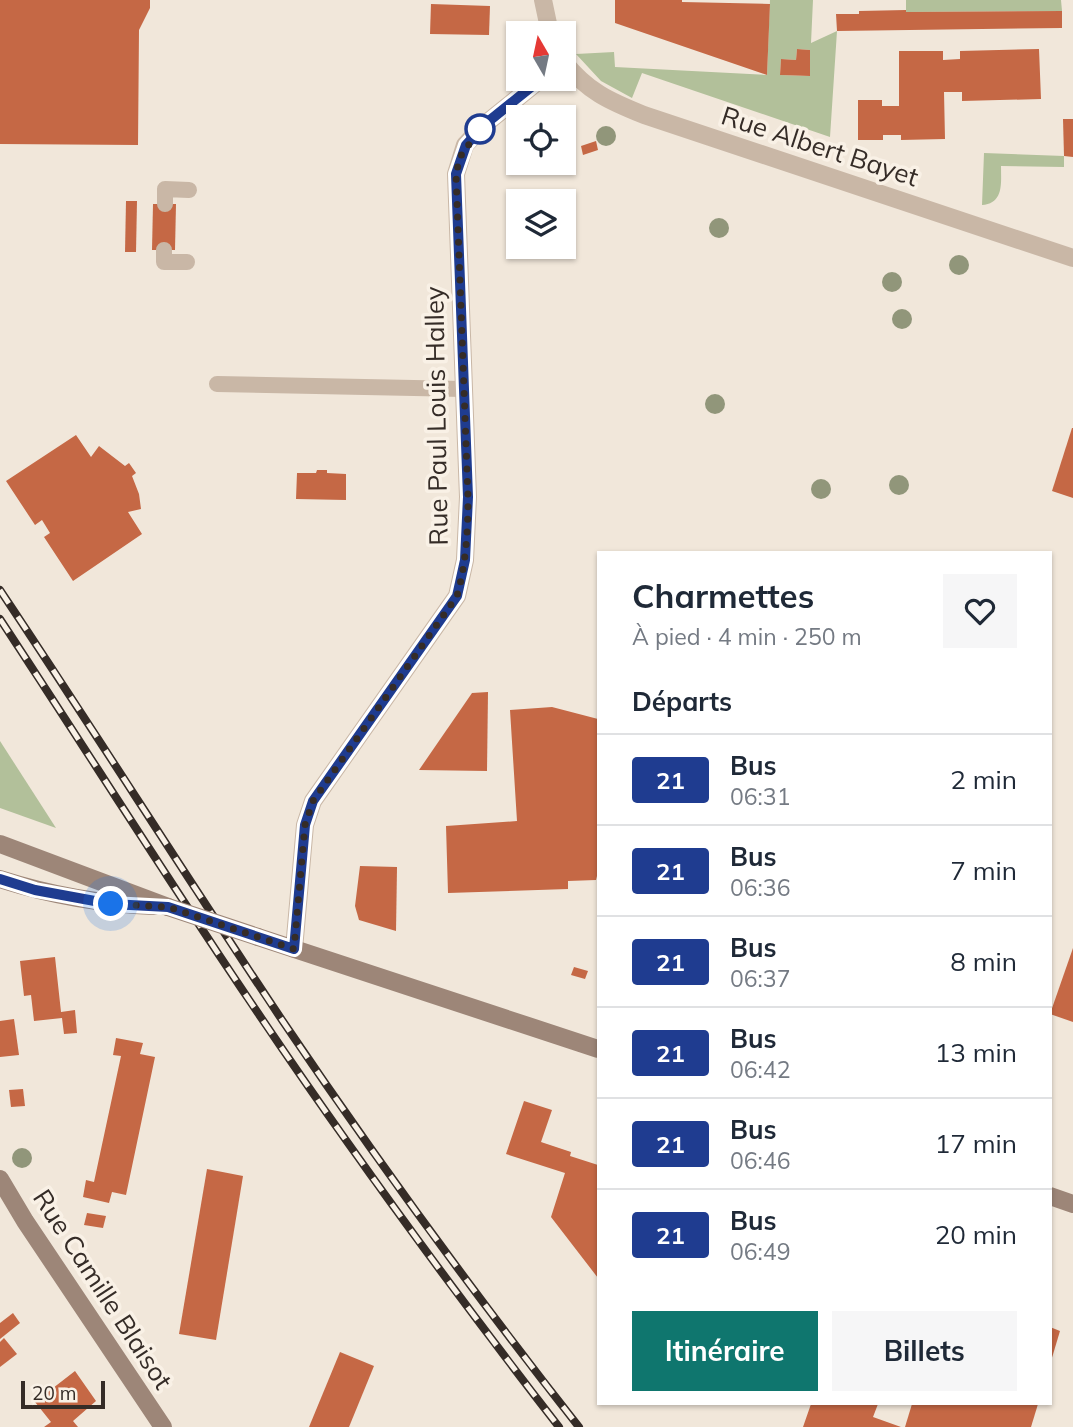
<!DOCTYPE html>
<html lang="fr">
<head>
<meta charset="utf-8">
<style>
	:root { --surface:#fff; --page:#f6f6f7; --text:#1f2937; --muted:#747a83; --line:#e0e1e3; --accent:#0f766e }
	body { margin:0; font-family:Mulish,sans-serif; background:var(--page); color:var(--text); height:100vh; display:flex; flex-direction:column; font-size:26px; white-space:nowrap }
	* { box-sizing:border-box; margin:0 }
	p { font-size:23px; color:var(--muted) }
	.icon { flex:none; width:38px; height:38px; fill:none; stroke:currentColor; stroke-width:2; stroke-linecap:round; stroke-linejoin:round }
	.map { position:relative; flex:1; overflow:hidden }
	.drawer { position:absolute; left:597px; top:551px; width:455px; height:854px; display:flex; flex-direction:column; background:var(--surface); border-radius:0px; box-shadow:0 2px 5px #0004 }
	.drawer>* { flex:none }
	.badge { padding:0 14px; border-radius:5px; font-size:24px; line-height:46px }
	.needle { width:46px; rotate:351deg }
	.fabs { position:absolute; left:506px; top:21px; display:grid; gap:14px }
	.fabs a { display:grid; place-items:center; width:70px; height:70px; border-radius:0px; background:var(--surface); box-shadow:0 2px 5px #0004; font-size:35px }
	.scale { position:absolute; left:21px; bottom:18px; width:84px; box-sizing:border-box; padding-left:7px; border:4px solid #352c27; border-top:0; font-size:19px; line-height:24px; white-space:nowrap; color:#352c27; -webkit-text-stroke:5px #f9f1e6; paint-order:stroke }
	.you { position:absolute; width:35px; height:35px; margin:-18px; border:5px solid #fff; border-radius:50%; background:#1a73e8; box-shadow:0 0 0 10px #1a73e833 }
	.map>.badge { position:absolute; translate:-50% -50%; box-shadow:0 0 0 4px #fff }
	h2 { padding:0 35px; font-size:26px; line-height:63px }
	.round { display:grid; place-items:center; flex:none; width:74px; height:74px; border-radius:0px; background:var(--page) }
	.headline { display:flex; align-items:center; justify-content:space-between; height:119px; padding:0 35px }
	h1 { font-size:33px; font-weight:700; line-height:52px }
	.button { display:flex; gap:14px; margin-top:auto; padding:14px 35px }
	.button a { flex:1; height:80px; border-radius:0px; background:var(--accent); color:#fff; font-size:28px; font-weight:700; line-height:80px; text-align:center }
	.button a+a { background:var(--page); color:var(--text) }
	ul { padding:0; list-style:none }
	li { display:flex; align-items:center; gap:21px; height:91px; padding:0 35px; border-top:2px solid var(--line) }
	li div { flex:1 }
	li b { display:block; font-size:26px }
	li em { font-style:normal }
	li .badge { min-width:77px; font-weight:700; text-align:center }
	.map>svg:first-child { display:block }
	.green { fill:#b2c09a; fill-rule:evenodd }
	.building { fill:#c56845 }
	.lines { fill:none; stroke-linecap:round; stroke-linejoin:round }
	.lane { stroke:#c9b7a6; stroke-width:16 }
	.street { stroke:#c9b7a6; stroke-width:18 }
	.secondary { stroke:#9d8678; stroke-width:18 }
	.rail-casing { stroke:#352c27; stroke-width:8 }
	.rail { stroke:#f9f1e6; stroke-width:5; stroke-dasharray:16; stroke-linecap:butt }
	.secondary-bridge { stroke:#9d8678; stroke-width:18 }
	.tree { fill:#91967a }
	.line-casing { stroke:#fff; stroke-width:16 }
	.line { stroke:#1f3c90; stroke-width:10 }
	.walk { stroke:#352c27; stroke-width:7; stroke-dasharray:0 12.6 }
	.stop-dot { fill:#fff; stroke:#1f3c90; stroke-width:3.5 }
	.labels { text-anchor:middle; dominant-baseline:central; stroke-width:7; stroke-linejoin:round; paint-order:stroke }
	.street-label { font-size:26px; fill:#352c27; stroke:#f9f1e6 }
</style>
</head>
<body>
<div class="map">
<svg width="1073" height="1427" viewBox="0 0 1073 1427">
	<rect width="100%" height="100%" fill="#f1e7da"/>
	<g class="green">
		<path d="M770 0H813L811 43 837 31 830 137 642 73 632 98 601 81 576 54 614 52 615 67 767 75ZM797 49 810 50 809 76 780 75 781 59 796 60Z"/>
		<path d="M906 0H1061L1062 11 906 12Z"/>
		<path d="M984 153 1064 156V167L1001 166C1001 183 1004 203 982 205Z"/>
		<path d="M0 741 56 828 0 808Z"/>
	</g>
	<g class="building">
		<path d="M0 0H150V8L139 30 138 145 0 144Z"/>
		<path d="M615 0H682V2L770 4 767 75 615 23Z"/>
		<path d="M431 4 490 6 489 35 430 34Z"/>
		<path d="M906 10V12L1062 11V28L837 31 836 14H859V11Z"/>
		<path d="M797 49 810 50V76L780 75 781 59 796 60Z"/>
		<path d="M1039 49 1041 99 962 101V92H944L945 139 901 140V135H883V140H858V100H882V106H899V51H943V60L960 59V51Z"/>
		<path d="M1063 119H1073V157L1064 156Z"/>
		<path d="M596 141 598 150 583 155 581 146Z"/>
		<path d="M126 201H137L136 252H125Z"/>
		<path d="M153 204H176L175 250H152Z"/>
		<path d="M1072 428H1073V498L1052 491Z"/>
		<path d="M76 435 91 457 99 446 125 466 129 463 136 473 132 476 139 494 141 509 128 512 142 534 73 581 44 537 50 533 42 520 35 525 6 481Z"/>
		<path d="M317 470H327V473L346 474V500L296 499 297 473H316Z"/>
		<path d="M488 692 487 771 419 770 472 693Z"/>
		<path d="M552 707 598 719V872L596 880 568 881V889L448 893 446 826 517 821 510 710Z"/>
		<path d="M360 866 397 867 396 931 359 920 355 906Z"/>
		<path d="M1073 948V1022L1050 1014Z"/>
		<path d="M55 957 61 1012 75 1010 77 1033 64 1034 62 1018 34 1021 31 995 24 996 20 961Z"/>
		<path d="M574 967 588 971 585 979 571 975Z"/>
		<path d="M14 1019 19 1055 0 1057V1021Z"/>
		<path d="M116 1038 143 1043 140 1054 155 1057 126 1195 112 1192 109 1203 83 1197 86 1180 94 1182 121 1056 113 1055Z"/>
		<path d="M23 1089 25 1106 11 1107 9 1090Z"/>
		<path d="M524 1101 552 1110 541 1142 571 1152 570 1156 598 1165V1278L551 1217 565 1173 506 1154Z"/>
		<path d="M207 1169 243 1176 216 1340 179 1334Z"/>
		<path d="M87 1213 106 1216 103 1228 84 1225Z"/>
		<path d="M13 1313 20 1323 0 1339V1323Z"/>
		<path d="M1050 1327 1060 1331 1051 1361H1050Z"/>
		<path d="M4 1338 17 1354 0 1367V1342Z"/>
		<path d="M340 1352 374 1366 349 1427H309Z"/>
		<path d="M75 1371 96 1401 73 1421 78 1427H44L51 1422 35 1402Z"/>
		<path d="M811 1404H878L873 1417 901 1427H803Z"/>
		<path d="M912 1404H1038L1031 1427H905Z"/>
	</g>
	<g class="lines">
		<g class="lane">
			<path d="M165 204V189L189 190"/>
			<path d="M164 250V262H187"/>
			<path d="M217 384 463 389"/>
		</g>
		<g class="street">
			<path d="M543 0 550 33"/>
			<path d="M564 62C587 91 609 101 644 115L1073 258"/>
			<path d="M294 949 305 825 313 801 457 596 465 560 468 497 456 174 465 145 484 125 541 79"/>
		</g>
		<g class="secondary">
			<path d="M0 844 168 907"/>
			<path d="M0 879C50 895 101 904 154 906"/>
			<path d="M258 937 598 1049"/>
			<path d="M0 1179 25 1221 163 1427"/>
			<path d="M1050 1196 1073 1204"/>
		</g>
		<defs>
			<g id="rail">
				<path d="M0 590C95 732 187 878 282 1020 376 1159 475 1295 579 1427"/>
				<path d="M0 619C115 794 226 972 348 1143 416 1239 487 1334 559 1427"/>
			</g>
		</defs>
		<use href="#rail" class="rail-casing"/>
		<use href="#rail" class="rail"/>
		<path class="secondary-bridge" d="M168 907 258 937"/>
	</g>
	<g class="tree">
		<circle cx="606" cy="136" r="10"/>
		<circle cx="719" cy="228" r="10"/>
		<circle cx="959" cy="265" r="10"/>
		<circle cx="892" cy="282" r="10"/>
		<circle cx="902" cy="319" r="10"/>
		<circle cx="715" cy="404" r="10"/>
		<circle cx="899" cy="485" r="10"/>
		<circle cx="821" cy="489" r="10"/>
		<circle cx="22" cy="1158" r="10"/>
	</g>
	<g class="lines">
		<defs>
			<path id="line" d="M0 879 35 890 111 904 168 907 294 949 305 825 313 801 457 596 465 560 468 497 456 174 466 145 484 125 541 79"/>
		</defs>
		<use href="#line" class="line-casing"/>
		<use href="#line" class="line"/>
		<path class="walk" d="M111 904 168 907 294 949 305 825 313 801 457 596C466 564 468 531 468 497L456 174 460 157 480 129"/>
	</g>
	<circle class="stop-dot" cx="480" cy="129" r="14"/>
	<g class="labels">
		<g class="street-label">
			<text transform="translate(820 146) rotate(18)">Rue Albert Bayet</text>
			<text transform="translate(436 416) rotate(-91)">Rue Paul Louis Halley</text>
			<text transform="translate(103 1289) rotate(57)">Rue Camille Blaisot</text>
		</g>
	</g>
</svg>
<div class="fabs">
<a><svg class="needle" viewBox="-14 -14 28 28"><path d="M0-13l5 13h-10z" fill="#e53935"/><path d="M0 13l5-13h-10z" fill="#747a83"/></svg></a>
<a><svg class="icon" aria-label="locate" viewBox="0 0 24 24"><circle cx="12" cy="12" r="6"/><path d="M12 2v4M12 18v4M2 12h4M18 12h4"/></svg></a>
<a><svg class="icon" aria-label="layers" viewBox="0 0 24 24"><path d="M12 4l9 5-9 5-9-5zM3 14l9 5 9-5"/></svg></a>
</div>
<div class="scale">20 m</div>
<div class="you" style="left:111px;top:904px"></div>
<section class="drawer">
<div class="headline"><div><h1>Charmettes</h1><p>À pied · 4 min · 250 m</p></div><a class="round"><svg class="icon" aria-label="heart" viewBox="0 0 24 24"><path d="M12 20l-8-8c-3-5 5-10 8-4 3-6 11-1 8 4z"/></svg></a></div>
<h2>Départs</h2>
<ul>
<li><span class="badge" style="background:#1f3c90;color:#fff">21</span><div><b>Bus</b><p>06:31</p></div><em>2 min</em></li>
<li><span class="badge" style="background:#1f3c90;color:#fff">21</span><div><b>Bus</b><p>06:36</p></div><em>7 min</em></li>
<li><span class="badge" style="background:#1f3c90;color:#fff">21</span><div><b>Bus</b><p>06:37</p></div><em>8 min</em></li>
<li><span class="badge" style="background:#1f3c90;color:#fff">21</span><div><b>Bus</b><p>06:42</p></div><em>13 min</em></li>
<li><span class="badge" style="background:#1f3c90;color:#fff">21</span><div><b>Bus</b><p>06:46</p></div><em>17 min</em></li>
<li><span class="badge" style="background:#1f3c90;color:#fff">21</span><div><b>Bus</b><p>06:49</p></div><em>20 min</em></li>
</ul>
<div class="button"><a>Itinéraire</a><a>Billets</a></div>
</section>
</div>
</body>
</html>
